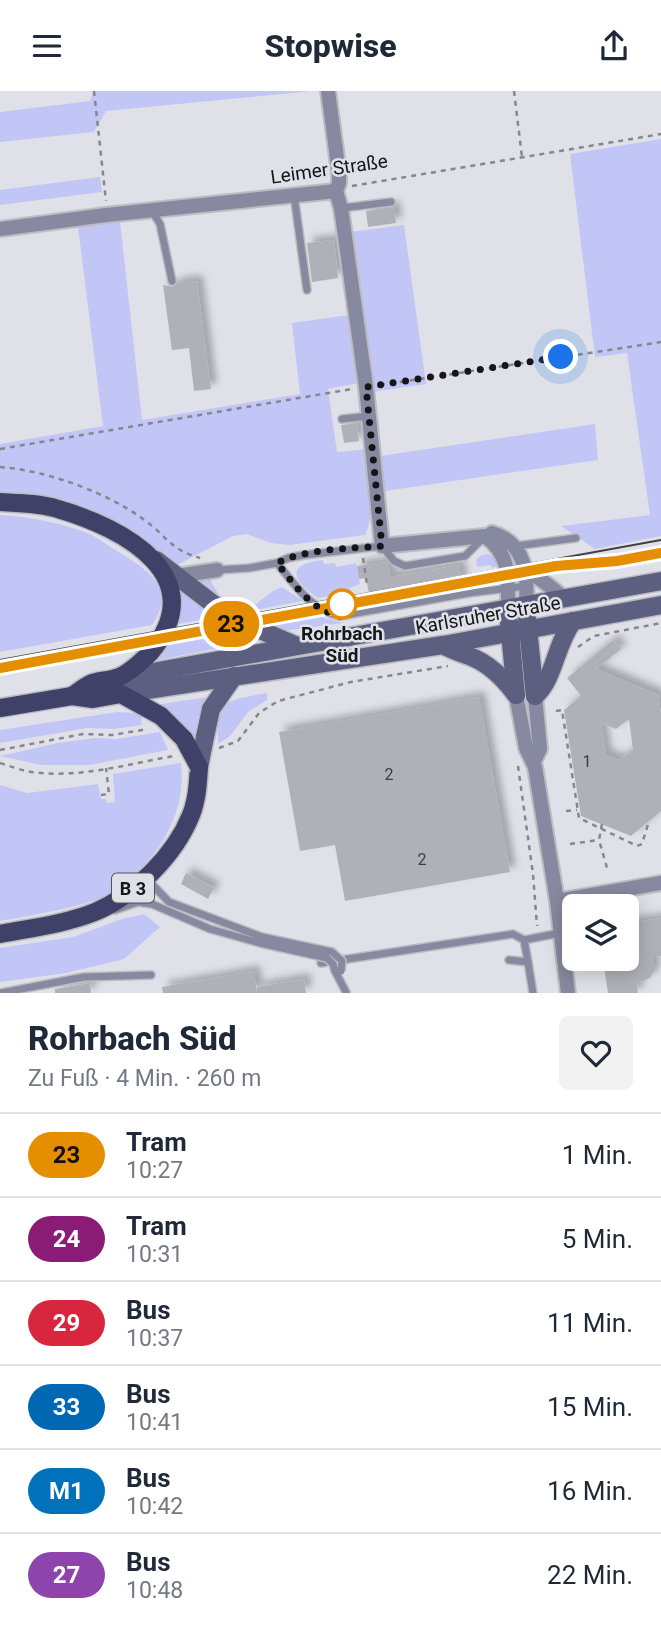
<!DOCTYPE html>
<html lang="de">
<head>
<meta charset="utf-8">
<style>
	:root { --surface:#fff; --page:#f2f2f3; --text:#1f2937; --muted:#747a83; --line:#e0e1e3 }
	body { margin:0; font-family:Roboto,sans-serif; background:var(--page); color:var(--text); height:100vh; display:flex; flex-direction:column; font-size:26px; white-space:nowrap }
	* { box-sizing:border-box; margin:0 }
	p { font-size:23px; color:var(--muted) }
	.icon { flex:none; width:38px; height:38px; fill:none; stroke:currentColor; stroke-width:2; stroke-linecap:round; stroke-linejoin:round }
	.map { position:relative; height:902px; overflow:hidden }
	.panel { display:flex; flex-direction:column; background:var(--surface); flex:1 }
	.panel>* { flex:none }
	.badge { padding:0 14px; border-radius:23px; font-size:24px; line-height:46px }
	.controls { position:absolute; left:562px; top:803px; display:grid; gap:14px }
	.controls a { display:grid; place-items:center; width:77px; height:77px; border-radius:10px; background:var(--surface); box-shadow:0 4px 18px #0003; font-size:35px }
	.you { position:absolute; width:35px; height:35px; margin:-18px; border:5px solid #fff; border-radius:50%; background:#1a73e8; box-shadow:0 0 0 10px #1a73e833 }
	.map>.badge { position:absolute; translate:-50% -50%; box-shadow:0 0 0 4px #fff }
	.round { display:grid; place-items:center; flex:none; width:74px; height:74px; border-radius:10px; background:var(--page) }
	.overview { display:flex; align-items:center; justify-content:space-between; height:119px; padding:0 28px }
	h1 { font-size:33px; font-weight:800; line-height:52px }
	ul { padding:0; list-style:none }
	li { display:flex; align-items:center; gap:21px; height:84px; padding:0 28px; border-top:2px solid var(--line) }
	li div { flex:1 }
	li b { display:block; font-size:26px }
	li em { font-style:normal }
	li .badge { min-width:77px; font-weight:700; text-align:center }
	header { display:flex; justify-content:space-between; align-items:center; height:91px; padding:0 28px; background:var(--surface); font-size:32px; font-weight:800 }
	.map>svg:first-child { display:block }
	.green { fill:#c1c6f6 }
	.building { fill:#b0b1b8; fill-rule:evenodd; filter:url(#shadow) }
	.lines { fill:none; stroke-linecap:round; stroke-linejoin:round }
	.lane-casing { stroke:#bcbcc3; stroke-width:10 }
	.street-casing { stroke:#bcbcc3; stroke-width:18 }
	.secondary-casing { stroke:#bcbcc3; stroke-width:21 }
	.primary-casing { stroke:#bcbcc3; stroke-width:21 }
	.path { stroke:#86878c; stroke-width:2.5; stroke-dasharray:5 5; stroke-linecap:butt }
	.lane { stroke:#8789a0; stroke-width:7 }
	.street { stroke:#8789a0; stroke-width:14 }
	.secondary { stroke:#5c5f7f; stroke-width:18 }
	.primary { stroke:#3f4168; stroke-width:18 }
	.tram { stroke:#3f4043; stroke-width:2 }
	.lane-bridge-casing { stroke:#bcbcc3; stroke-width:10; stroke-linecap:butt }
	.secondary-bridge-casing { stroke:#bcbcc3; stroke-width:21; stroke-linecap:butt }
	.primary-bridge-casing { stroke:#bcbcc3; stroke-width:21; stroke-linecap:butt }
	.lane-bridge { stroke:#8789a0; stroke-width:7 }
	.secondary-bridge { stroke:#5c5f7f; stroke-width:18 }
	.primary-bridge { stroke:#3f4168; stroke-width:18 }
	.line-casing { stroke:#fff; stroke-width:16 }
	.line { stroke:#e48e00; stroke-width:10 }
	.walk { stroke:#161619; stroke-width:7; stroke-dasharray:0 12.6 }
	.stop-dot { fill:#fff; stroke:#e48e00; stroke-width:3.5 }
	.labels { text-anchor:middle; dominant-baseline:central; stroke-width:5; stroke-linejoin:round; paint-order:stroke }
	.number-label { font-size:16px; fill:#3c3d41 }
	.shield { fill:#e0e1e8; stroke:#535357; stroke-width:2 }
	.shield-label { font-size:18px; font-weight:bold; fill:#161619 }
	.street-label { font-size:19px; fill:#161619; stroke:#e0e1e8 }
	.stop-label { font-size:19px; font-weight:bold; fill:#161619; stroke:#e0e1e8 }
</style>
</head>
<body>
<header><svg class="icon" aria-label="menu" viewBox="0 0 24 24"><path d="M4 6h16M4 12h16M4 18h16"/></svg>Stopwise<svg class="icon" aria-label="share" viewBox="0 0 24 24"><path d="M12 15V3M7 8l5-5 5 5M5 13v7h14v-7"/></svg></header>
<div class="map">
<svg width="661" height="902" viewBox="0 0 661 902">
	<defs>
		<filter id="shadow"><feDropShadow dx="6" dy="-6" stdDeviation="3.5" flood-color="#0004"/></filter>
	</defs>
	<rect width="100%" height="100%" fill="#e0e1e8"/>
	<g class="green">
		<path d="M93 0H312L106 20 94 41 0 51V21L90 10Z"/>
		<path d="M661 48V445L595 458 561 435 650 424 627 262 595 266 570 63Z"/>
		<path d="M100 86 102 101 0 114V99Z"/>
		<path d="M120 130 142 329 300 303 292 232 349 224 359 292 328 298 337 361 368 358C369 380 376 425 365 444L289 454 271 452 247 443 233 445 179 473C161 465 148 449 130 439 91 415 45 407 0 401V353L103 335 78 136Z"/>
		<path d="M404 134 426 293 372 301 350 141Z"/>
		<path d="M595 333 598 369 385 400 380 365Z"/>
		<path d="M0 424C25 425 61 432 85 441 96 445 107 454 117 460 147 478 178 498 152 534L0 561Z"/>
		<path d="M488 463 495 467 498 475 492 477 491 474 477 476 476 469 481 464Z"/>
		<path d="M323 469 324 473 335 472 336 476 356 472 360 493 350 497V502L318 507C291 489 286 473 323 469Z"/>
		<path d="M209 487 219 504 238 515 256 513 273 500 282 496 303 510 238 522 196 489Z"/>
		<path d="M178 497 199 515 217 526 173 534 178 517Z"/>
		<path d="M316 521 324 527 343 532 284 540 256 531Z"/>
		<path d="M233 535 263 549 151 570 167 547Z"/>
		<path d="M267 602V609L249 620 230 645 218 653C216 607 227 610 267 602Z"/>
		<path d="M208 606 198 626 194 651 155 614Z"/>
		<path d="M117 621 134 622 142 626 141 634 114 638 87 637 0 652V639Z"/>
		<path d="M160 641 168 659 89 674H41L0 665 58 652 95 647 116 648Z"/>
		<path d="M181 672C186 718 165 756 132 786 125 792 119 800 111 803 76 818 37 823 0 830V694L27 702 98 693 101 708H106L107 712 115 711 113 683Z"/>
		<path d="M144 823 160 836 124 868 66 882 0 891V857L73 846 122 828Z"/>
	</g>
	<g class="building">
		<path d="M394 116 396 132 368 136 366 120Z"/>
		<path d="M334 149 338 187 312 191 307 152Z"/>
		<path d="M197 190 211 298 194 300 189 257 172 259 163 194 173 196 178 192Z"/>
		<path d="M357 332 359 350 344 352 341 334Z"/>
		<path d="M387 471 391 486 459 474 463 497 371 513 366 487 359 488 357 475Z"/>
		<path d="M613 549 621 558 596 578 658 604 661 623V720L631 745 581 725 564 619 581 605 567 587ZM629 628 633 659 619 669 606 664 601 632 616 638Z"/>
		<path d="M479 606 510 781 345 810 335 754 300 760 279 641Z"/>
		<path d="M186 782 214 797 208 808 181 793Z"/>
		<path d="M661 827V865L654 866V880L650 887 637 892 638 902H608L603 868H626V837L631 836 630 832Z"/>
		<path d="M254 880 257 902H163L162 896Z"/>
		<path d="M304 888 306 902H257V896Z"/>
		<path d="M90 892 91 902H55V898Z"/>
	</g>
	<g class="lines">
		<defs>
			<g id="lane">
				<path d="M294 104 307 199"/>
				<path d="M342 117 391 111"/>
				<path d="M152 120 160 133 172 190"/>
				<path d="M342 328 369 325"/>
				<path d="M516 455 576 447"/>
				<path d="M277 472C294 493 312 520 340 525L469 502 527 495"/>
				<path d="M217 479 249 477 277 472 288 467 304 464 382 455 394 470 405 475 465 465 483 447"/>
				<path d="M146 787 169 811 262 846"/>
				<path d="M115 819 138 811 152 813 210 838 260 852"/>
				<path d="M524 849 560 842"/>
				<path d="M509 869 528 871 533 902"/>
				<path d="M321 872 513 843 524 849 528 871"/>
				<path d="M335 880 346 901"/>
				<path d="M0 902 84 886 151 884"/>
			</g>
			<g id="street">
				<path d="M328 0 339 82V92L336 100 341 117 366 296 382 455 485 445C511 464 508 487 508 517"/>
				<path d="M0 138 106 124 336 100"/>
				<path d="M492 442C526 452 528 483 526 514"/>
				<path d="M525 476C538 488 552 495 563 507"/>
				<path d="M177 485 217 479"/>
				<path d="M516 604 526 657 535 676 557 810 568 902"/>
				<path d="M534 670 540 658 535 605"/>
				<path d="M557 810 661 792"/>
			</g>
			<g id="secondary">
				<path d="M156 469 230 526 295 554"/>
				<path d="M527 528 535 605"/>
				<path d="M509 531 516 604"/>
				<path d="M443 554C454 561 463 562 474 567 492 575 505 589 516 604"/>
				<path d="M119 587 661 490"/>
				<path d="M121 603 443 554 661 514"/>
				<path d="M535 605C555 587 555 554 573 530"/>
				<path d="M205 646 211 618 234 585"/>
			</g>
			<g id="primary">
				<path d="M0 411C19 412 39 412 58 418 124 437 214 486 150 562 142 570 127 584 116 587 108 590 98 589 90 593 84 596 78 601 72 605"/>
				<path d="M0 617 72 605 93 608 121 603 161 625 184 648"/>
				<path d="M0 843C31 837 65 833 95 821 135 804 175 764 191 724 197 709 198 692 199 676"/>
			</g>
		</defs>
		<use href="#lane" class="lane-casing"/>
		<use href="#street" class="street-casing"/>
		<use href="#secondary" class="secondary-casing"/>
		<use href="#primary" class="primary-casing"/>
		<g class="path">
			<path d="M94 0 106 110"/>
			<path d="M514 0 522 66"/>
			<path d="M352 95 661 43"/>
			<path d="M380 294 661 251"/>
			<path d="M0 358 352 298"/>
			<path d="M0 376C45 379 106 401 143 428 166 444 170 459 200 467"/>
			<path d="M363 467 367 494"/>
			<path d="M578 556 594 545 661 532"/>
			<path d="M556 620 562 619 579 727 637 755 642 753 649 730"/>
			<path d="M219 657 238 650 259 622 278 610 351 591 448 575"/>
			<path d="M0 659 83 643 112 644 148 638"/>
			<path d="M0 672C9 675 18 678 26 680 75 689 127 673 174 665"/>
			<path d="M518 675 533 783 537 835"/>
			<path d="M101 704 109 703 106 677"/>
			<path d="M566 720 577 719"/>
			<path d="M602 733 599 749 607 777"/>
			<path d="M570 753 599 749"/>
		</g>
		<use href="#lane" class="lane"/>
		<use href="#street" class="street"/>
		<use href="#secondary" class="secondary"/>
		<use href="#primary" class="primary"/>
		<g class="tram">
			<path d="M578 472 617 470 661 462"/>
			<path d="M0 569 661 449"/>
		</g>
		<defs>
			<g id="lane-bridge">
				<path d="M262 846 332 861 342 870 341 880"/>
				<path d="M260 852 327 867 333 873 335 880"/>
			</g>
			<path id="secondary-bridge" d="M199 676 205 646"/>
			<path id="primary-bridge" d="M184 648 199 676"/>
		</defs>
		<use href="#lane-bridge" class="lane-bridge-casing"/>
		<use href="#secondary-bridge" class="secondary-bridge-casing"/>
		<use href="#primary-bridge" class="primary-bridge-casing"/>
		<use href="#lane-bridge" class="lane-bridge"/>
		<use href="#secondary-bridge" class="secondary-bridge"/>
		<use href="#primary-bridge" class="primary-bridge"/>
	</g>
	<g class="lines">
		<defs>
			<path id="line" d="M0 577 556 475 617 470 661 462"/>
		</defs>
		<use href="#line" class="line-casing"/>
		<use href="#line" class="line"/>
		<path class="walk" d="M342 513 340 525C312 520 294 493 277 472 307 457 349 458 382 455L366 296 561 266"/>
	</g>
	<circle class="stop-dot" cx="342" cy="513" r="14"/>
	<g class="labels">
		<g class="number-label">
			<text x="587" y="670">1</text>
			<text x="389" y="683">2</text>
			<text x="422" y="768">2</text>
		</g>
		<rect class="shield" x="112" y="782.5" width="42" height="29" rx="5"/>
		<g class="shield-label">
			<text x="133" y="797">B 3</text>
		</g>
		<g class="street-label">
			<text transform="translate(329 78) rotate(-8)">Leimer Straße</text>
			<text transform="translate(488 524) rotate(-10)">Karlsruher Straße</text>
		</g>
		<g class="stop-label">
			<text x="342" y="542">Rohrbach<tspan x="342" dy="22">Süd</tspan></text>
		</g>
	</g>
</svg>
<div class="controls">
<a><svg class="icon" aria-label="layers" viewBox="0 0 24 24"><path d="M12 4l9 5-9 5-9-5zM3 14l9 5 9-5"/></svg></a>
</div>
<div class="you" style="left:561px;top:266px"></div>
<b class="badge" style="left:231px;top:533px;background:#e48e00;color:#111">23</b>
</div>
<section class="panel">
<div class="overview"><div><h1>Rohrbach Süd</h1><p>Zu Fuß · 4 Min. · 260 m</p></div><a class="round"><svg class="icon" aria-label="heart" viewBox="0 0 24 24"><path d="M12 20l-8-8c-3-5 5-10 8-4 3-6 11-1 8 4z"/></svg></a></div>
<ul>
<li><span class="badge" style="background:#e48e00;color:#111">23</span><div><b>Tram</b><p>10:27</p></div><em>1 Min.</em></li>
<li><span class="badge" style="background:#8b1c75;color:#fff">24</span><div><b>Tram</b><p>10:31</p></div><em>5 Min.</em></li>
<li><span class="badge" style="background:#d7263d;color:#fff">29</span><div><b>Bus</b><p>10:37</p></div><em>11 Min.</em></li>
<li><span class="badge" style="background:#0068b3;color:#fff">33</span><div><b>Bus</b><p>10:41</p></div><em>15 Min.</em></li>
<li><span class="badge" style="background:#0072bc;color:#fff">M1</span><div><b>Bus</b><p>10:42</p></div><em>16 Min.</em></li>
<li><span class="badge" style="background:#8e44ad;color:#fff">27</span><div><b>Bus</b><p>10:48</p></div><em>22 Min.</em></li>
</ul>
</section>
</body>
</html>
